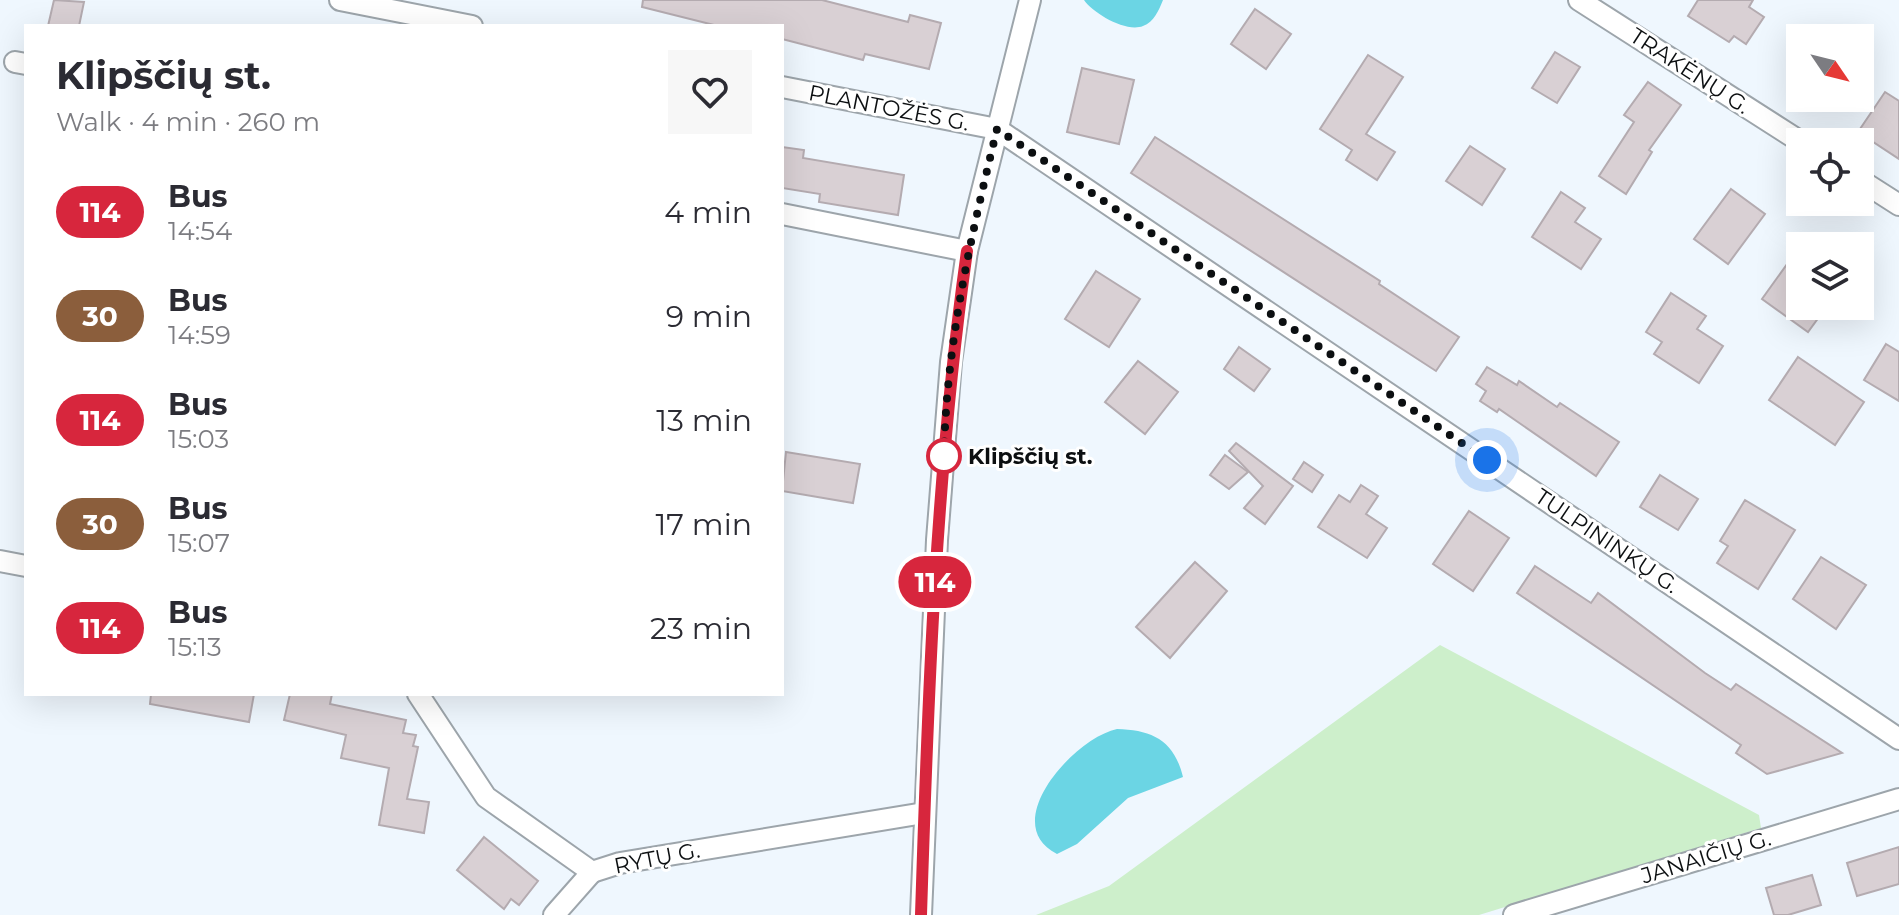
<!DOCTYPE html>
<html lang="en">
<head>
<meta charset="utf-8">
<style>
	:root { --surface:#fff; --page:#f7f7f7; --text:#2b2b33; --muted:#7c7c81 }
	body { margin:0; font-family:Montserrat,sans-serif; background:var(--page); color:var(--text); height:100vh; display:flex; flex-direction:column; font-size:30px; white-space:nowrap }
	* { box-sizing:border-box; margin:0 }
	p { font-size:26px; color:var(--muted) }
	.icon { flex:none; width:44px; height:44px; fill:none; stroke:currentColor; stroke-width:2; stroke-linecap:round; stroke-linejoin:round }
	.map { position:relative; flex:1; overflow:hidden }
	.sheet { position:absolute; left:24px; top:24px; width:760px; height:672px; display:flex; flex-direction:column; background:var(--surface); border-radius:0px; box-shadow:0 8px 32px #0002 }
	.sheet>* { flex:none }
	.badge { padding:0 16px; border-radius:26px; font-size:28px; line-height:52px }
	.needle { width:52px; rotate:125deg }
	.tools { position:absolute; left:1786px; top:24px; display:grid; gap:16px }
	.tools a { display:grid; place-items:center; width:88px; height:88px; border-radius:0px; background:var(--surface); box-shadow:0 8px 32px #0002; font-size:40px }
	.you { position:absolute; width:40px; height:40px; margin:-20px; border:6px solid #fff; border-radius:50%; background:#1a73e8; box-shadow:0 0 0 12px #1a73e833 }
	.map>.badge { position:absolute; translate:-50% -50%; box-shadow:0 0 0 4px #fff }
	.round { display:grid; place-items:center; flex:none; width:84px; height:84px; border-radius:0px; background:var(--page) }
	.summary { display:flex; align-items:center; justify-content:space-between; height:136px; padding:0 32px }
	h1 { font-size:38px; font-weight:700; line-height:60px }
	ul { padding:0; list-style:none }
	li { display:flex; align-items:center; gap:24px; height:104px; padding:0 32px }
	li div { flex:1 }
	li b { display:block; font-size:30px }
	li em { font-style:normal }
	li .badge { min-width:88px; font-weight:700; text-align:center }
	.map>svg:first-child { display:block }
	.green { fill:#cdefcb }
	.water { fill:#6bd5e4 }
	.building { fill:#d9d0d4; stroke:#b4abb0; stroke-width:2 }
	.lines { fill:none; stroke-linecap:round; stroke-linejoin:round }
	.street-casing { stroke:#9da5ab; stroke-width:24 }
	.street { stroke:#fff; stroke-width:20 }
	.line-casing { stroke:#fff; stroke-width:18 }
	.line { stroke:#d7263d; stroke-width:12 }
	.walk { stroke:#0c0f11; stroke-width:8; stroke-dasharray:0 14.4 }
	.stop-dot { fill:#fff; stroke:#d7263d; stroke-width:4 }
	.labels { text-anchor:middle; dominant-baseline:central; stroke-width:6; stroke-linejoin:round; paint-order:stroke }
	.street-label { font-size:22px; fill:#0c0f11; stroke:#fff }
	.stop-label { font-size:22px; font-weight:bold; fill:#0c0f11; stroke:#fff; text-anchor:start }
</style>
</head>
<body>
<div class="map">
<svg width="1899" height="915" viewBox="0 0 1899 915">
	<rect width="100%" height="100%" fill="#eff7fe"/>
	<path class="green" d="M1440 645 1759 815 1761 828 1479 915H1036L1109 886Z"/>
	<g class="water">
		<path d="M1084 0H1163C1159 10 1154 22 1143 26 1126 33 1093 13 1084 0Z"/>
		<path d="M1117 729C1152 730 1174 740 1183 777L1128 798 1077 844 1057 854C997 824 1074 738 1117 729Z"/>
	</g>
	<g class="building">
		<path d="M54 0 84 2 79 26H48Z"/>
		<path d="M643 0H822L908 22 910 15 941 23 929 69 865 54 863 60 782 39V26H718L642 7Z"/>
		<path d="M1698 0H1753L1749 7 1764 17 1746 44 1734 36 1729 42 1688 16Z"/>
		<path d="M1255 9 1291 34 1266 69 1231 44Z"/>
		<path d="M1555 52 1580 67 1557 103 1532 88Z"/>
		<path d="M1368 55 1403 77 1366 134 1395 152 1377 180 1346 160 1352 150 1320 129Z"/>
		<path d="M1082 68 1134 80 1119 144 1067 132Z"/>
		<path d="M1648 82 1681 105 1649 150 1652 152 1626 194 1599 176 1634 122 1624 115Z"/>
		<path d="M1885 92 1899 101V159L1858 132Z"/>
		<path d="M1155 137 1380 281 1379 284 1459 337 1436 371 1131 173Z"/>
		<path d="M1470 146 1505 169 1482 205 1446 181Z"/>
		<path d="M782 147 804 150 803 158 904 175 898 215 819 202 820 194 782 188Z"/>
		<path d="M1731 189 1765 214 1728 264 1694 239Z"/>
		<path d="M1561 192 1585 208 1575 222 1601 239 1581 269 1532 237Z"/>
		<path d="M1800 246V306H1827L1808 332 1762 299Z"/>
		<path d="M1096 271 1140 299 1109 347 1065 319Z"/>
		<path d="M1671 293 1706 316 1697 329 1723 346 1699 383 1654 354 1662 342 1646 332Z"/>
		<path d="M1886 344 1899 352V401L1864 380Z"/>
		<path d="M1239 347 1270 369 1254 391 1224 369Z"/>
		<path d="M1798 357 1864 402 1835 445 1769 400Z"/>
		<path d="M1138 361 1178 392 1145 434 1105 402Z"/>
		<path d="M1487 367 1517 385 1519 381 1557 407 1560 403 1619 442 1596 476 1499 409 1497 412 1480 401 1486 391 1476 384Z"/>
		<path d="M1236 443 1293 486 1265 524 1244 508 1263 486 1229 451Z"/>
		<path d="M786 452 860 464 853 503 782 491Z"/>
		<path d="M1225 455 1248 472 1229 489 1210 475Z"/>
		<path d="M1304 462 1323 475 1312 492 1293 479Z"/>
		<path d="M1660 475 1698 499 1678 530 1640 507Z"/>
		<path d="M1361 485 1378 496 1366 514 1387 528 1367 558 1318 527 1339 495 1350 502Z"/>
		<path d="M1745 500 1795 530 1758 589 1717 563 1728 546 1720 541Z"/>
		<path d="M1469 511 1509 538 1473 591 1433 564Z"/>
		<path d="M1821 557 1866 585 1836 629 1793 599Z"/>
		<path d="M1195 562 1227 591 1170 658 1136 627Z"/>
		<path d="M1535 566 1591 603 1598 593 1705 673 1731 690 1736 684 1842 753 1767 774 1736 753 1741 745 1517 593Z"/>
		<path d="M151 694H254L249 722 150 704Z"/>
		<path d="M290 694H332L330 704 406 720 403 733 416 735 413 746 418 747 407 799 429 802 424 833 379 825 389 768 341 758 346 735 284 720Z"/>
		<path d="M484 837 538 881 519 905 511 899 504 909 457 870Z"/>
		<path d="M1899 847V884L1857 896 1847 863Z"/>
		<path d="M1812 875 1821 905 1788 915H1774L1766 888Z"/>
	</g>
	<g class="lines">
		<defs>
			<g id="street">
				<path d="M340 0 472 26"/>
				<path d="M1579 0 1801 142"/>
				<path d="M15 62 26 64"/>
				<path d="M782 87 997 129 1899 739"/>
				<path d="M1860 180 1899 205"/>
				<path d="M782 214 967 251"/>
				<path d="M0 561 26 566"/>
				<path d="M418 694 486 797 592 872"/>
				<path d="M592 872 620 863 924 813"/>
				<path d="M554 915 592 872"/>
				<path d="M921 915 937 540 951 362 967 251 1030 0"/>
				<path d="M1514 915 1899 799"/>
			</g>
		</defs>
		<use href="#street" class="street-casing"/>
		<use href="#street" class="street"/>
	</g>
	<g class="lines">
		<defs>
			<path id="line" d="M921 915C928 693 936 471 967 251"/>
		</defs>
		<use href="#line" class="line-casing"/>
		<use href="#line" class="line"/>
		<path class="walk" d="M944 456C946 345 971 236 997 129L1487 460"/>
	</g>
	<circle class="stop-dot" cx="944" cy="456" r="16"/>
	<g class="labels">
		<g class="street-label">
			<text transform="translate(1690 71) rotate(33)">TRAKĖNŲ G.</text>
			<text transform="translate(889 108) rotate(11)">PLANTOŽĖS G.</text>
			<text transform="translate(1607 541) rotate(34)">TULPININKŲ G.</text>
			<text transform="translate(1706 857) rotate(-17)">JANAIČIŲ G.</text>
			<text transform="translate(657 858) rotate(-11)">RYTŲ G.</text>
		</g>
		<g class="stop-label">
			<text x="968" y="456">Klipščių st.</text>
		</g>
	</g>
</svg>
<div class="tools">
<a><svg class="needle" viewBox="-14 -14 28 28"><path d="M0-13l5 13h-10z" fill="#e53935"/><path d="M0 13l5-13h-10z" fill="#7c7c81"/></svg></a>
<a><svg class="icon" aria-label="locate" viewBox="0 0 24 24"><circle cx="12" cy="12" r="6"/><path d="M12 2v4M12 18v4M2 12h4M18 12h4"/></svg></a>
<a><svg class="icon" aria-label="layers" viewBox="0 0 24 24"><path d="M12 4l9 5-9 5-9-5zM3 14l9 5 9-5"/></svg></a>
</div>
<div class="you" style="left:1487px;top:460px"></div>
<b class="badge" style="left:935px;top:582px;background:#d7263d;color:#fff">114</b>
<section class="sheet">
<div class="summary"><div><h1>Klipščių st.</h1><p>Walk · 4 min · 260 m</p></div><a class="round"><svg class="icon" aria-label="heart" viewBox="0 0 24 24"><path d="M12 20l-8-8c-3-5 5-10 8-4 3-6 11-1 8 4z"/></svg></a></div>
<ul>
<li><span class="badge" style="background:#d7263d;color:#fff">114</span><div><b>Bus</b><p>14:54</p></div><em>4 min</em></li>
<li><span class="badge" style="background:#8b5e3c;color:#fff">30</span><div><b>Bus</b><p>14:59</p></div><em>9 min</em></li>
<li><span class="badge" style="background:#d7263d;color:#fff">114</span><div><b>Bus</b><p>15:03</p></div><em>13 min</em></li>
<li><span class="badge" style="background:#8b5e3c;color:#fff">30</span><div><b>Bus</b><p>15:07</p></div><em>17 min</em></li>
<li><span class="badge" style="background:#d7263d;color:#fff">114</span><div><b>Bus</b><p>15:13</p></div><em>23 min</em></li>
</ul>
</section>
</div>
</body>
</html>
